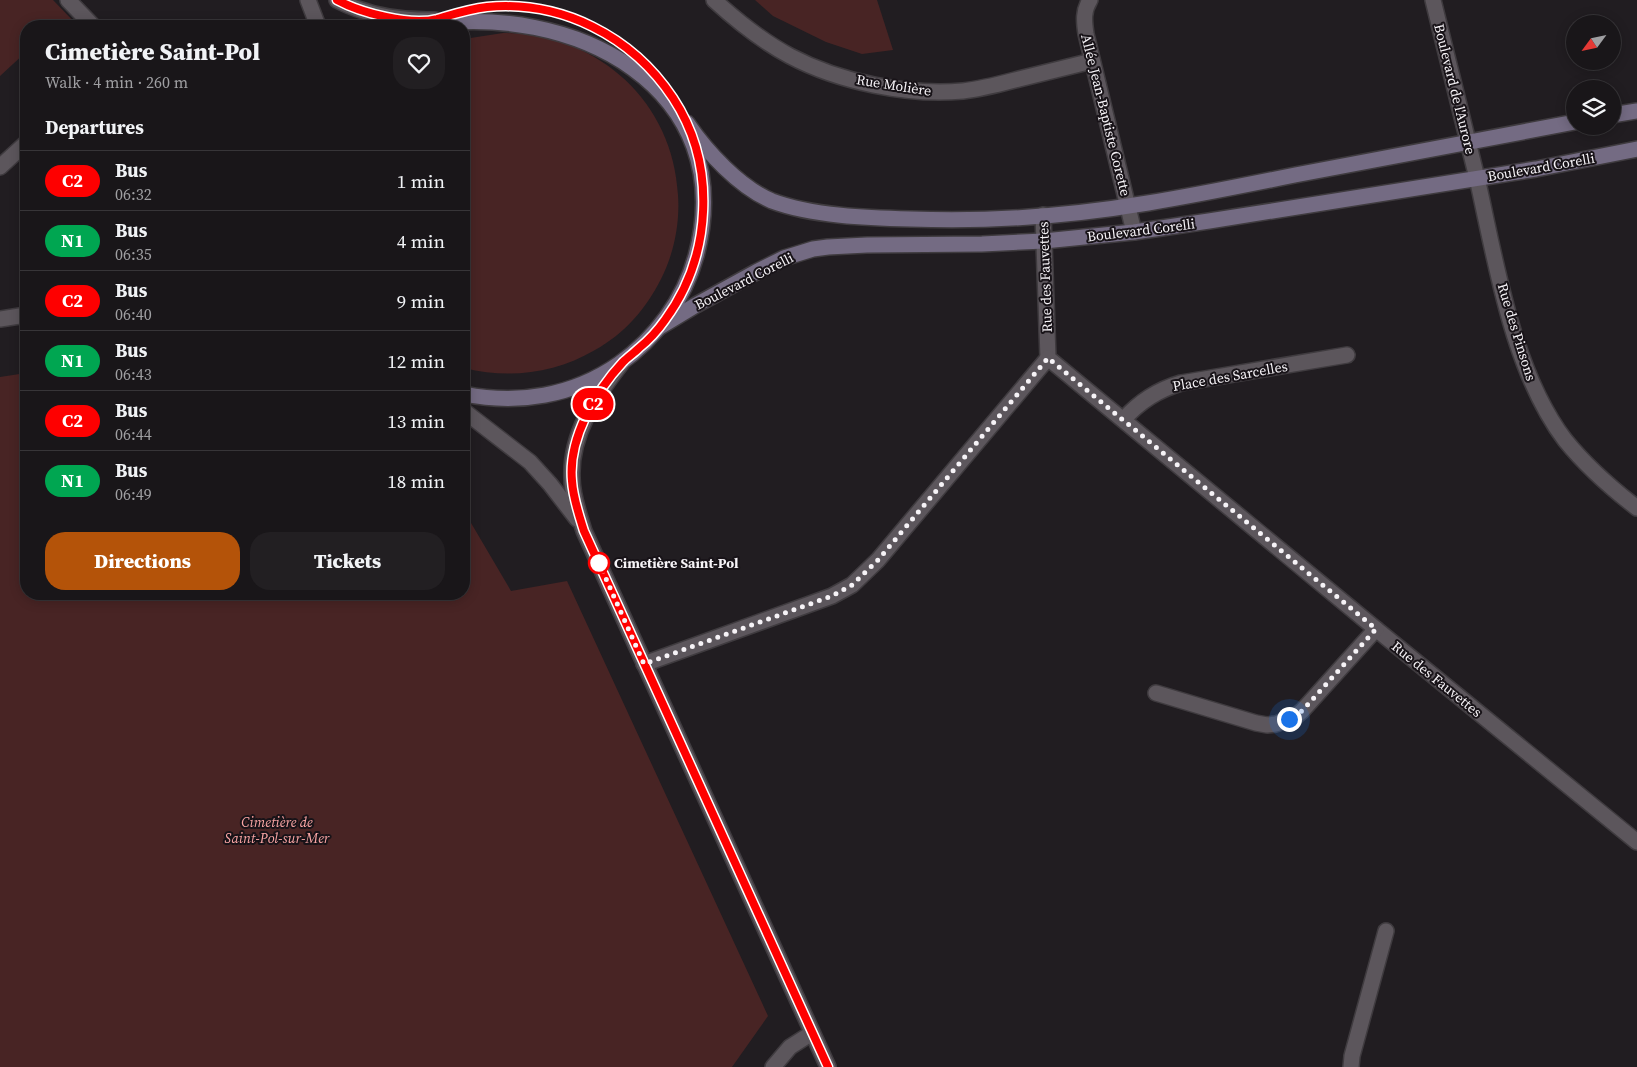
<!DOCTYPE html>
<html lang="en">
<head>
<meta charset="utf-8">
<style>
	:root { --surface:#191619; --page:#221f22; --text:#f1f3f6; --muted:#9f9fa2; --line:#373538; --accent:#b45309 }
	body { margin:0; font-family:"Source Serif 4",serif; background:var(--page); color:var(--text); height:100vh; display:flex; flex-direction:column; font-size:19px; white-space:nowrap }
	* { box-sizing:border-box; margin:0 }
	p { font-size:16px; color:var(--muted) }
	.icon { flex:none; width:28px; height:28px; fill:none; stroke:currentColor; stroke-width:2; stroke-linecap:round; stroke-linejoin:round }
	.map { position:relative; flex:1; overflow:hidden }
	.details { position:absolute; left:20px; top:20px; width:450px; height:580px; display:flex; flex-direction:column; background:var(--surface); border-radius:20px; box-shadow:0 2px 12px #0003,0 0 0 1px var(--line) }
	.details>* { flex:none }
	.badge { padding:0 10px; border-radius:16px; font-size:18px; line-height:32px }
	.needle { width:32px; rotate:237deg }
	.buttons { position:absolute; left:1566px; top:15px; display:grid; gap:10px }
	.buttons a { display:grid; place-items:center; width:55px; height:55px; border-radius:50%; background:var(--surface); box-shadow:0 2px 12px #0003,0 0 0 1px var(--line); font-size:25px }
	.you { position:absolute; width:25px; height:25px; margin:-12px; border:4px solid #fff; border-radius:50%; background:#1a73e8; box-shadow:0 0 0 8px #1a73e833 }
	.map>.badge { position:absolute; translate:-50% -50%; box-shadow:0 0 0 2px #fff }
	h2 { padding:0 25px; font-size:19px; line-height:45px }
	.round { display:grid; place-items:center; flex:none; width:52px; height:52px; border-radius:20px; background:var(--page) }
	.summary { display:flex; align-items:center; justify-content:space-between; height:85px; padding:0 25px }
	h1 { font-size:24px; font-weight:800; line-height:38px }
	.button { display:flex; gap:10px; margin-top:auto; padding:10px 25px }
	.button a { flex:1; height:58px; border-radius:20px; background:var(--accent); color:#fff; font-size:20px; font-weight:800; line-height:58px; text-align:center }
	.button a+a { background:var(--page); color:var(--text) }
	ul { padding:0; list-style:none }
	li { display:flex; align-items:center; gap:15px; height:60px; padding:0 25px; border-top:1px solid var(--line) }
	li div { flex:1 }
	li b { display:block; font-size:19px }
	li em { font-style:normal }
	li .badge { min-width:55px; font-weight:700; text-align:center }
	.map>svg:first-child { display:block }
	.green { fill:#482424 }
	.lines { fill:none; stroke-linecap:round; stroke-linejoin:round }
	.service-casing { stroke:#3f3b3f; stroke-width:18 }
	.minor-casing { stroke:#3f3b3f; stroke-width:18 }
	.tertiary-casing { stroke:#3f3b3f; stroke-width:18 }
	.secondary-casing { stroke:#3f3b3f; stroke-width:18 }
	.service { stroke:#5c565c; stroke-width:15 }
	.minor { stroke:#5c565c; stroke-width:15 }
	.tertiary { stroke:#5c565c; stroke-width:15 }
	.secondary { stroke:#746b83; stroke-width:15 }
	.line-casing { stroke:#fff; stroke-width:11 }
	.line { stroke:#fe0000; stroke-width:8 }
	.walk { stroke:#f6f3f7; stroke-width:5; stroke-dasharray:0 9 }
	.stop-dot { fill:#fff; stroke:#fe0000; stroke-width:2.5 }
	.labels { text-anchor:middle; dominant-baseline:central; stroke-width:4; stroke-linejoin:round; paint-order:stroke }
	.street-label { font-size:14px; fill:#f6f3f7; stroke:#181318 }
	.stop-label { font-size:14px; font-weight:bold; fill:#f6f3f7; stroke:#181318; text-anchor:start }
	.park-label { font-size:14px; font-style:italic; fill:#fba6a5; stroke:#181318 }
</style>
</head>
<body>
<div class="map">
<svg width="1637" height="1067" viewBox="0 0 1637 1067">
	<rect width="100%" height="100%" fill="#211d21"/>
	<g class="green">
		<path d="M0 0H53L78 26H26V52L0 76Z"/>
		<path d="M755 0H877L893 50 862 54 826 42 773 16Z"/>
		<path d="M503 33C596 33 673 100 678 195 680 224 674 253 661 279 646 309 624 334 595 350 554 374 509 379 464 368V39Z"/>
		<path d="M26 373V594H464V511L511 591 567 581 768 1016 732 1067H0V377Z"/>
	</g>
	<g class="lines">
		<defs>
			<g id="service">
				<path d="M68 0 93 26"/>
				<path d="M0 167 26 143"/>
			</g>
			<g id="minor">
				<path d="M714 0C737 21 762 41 790 56 839 82 908 96 963 91 982 89 1000 84 1019 79 1043 73 1068 67 1092 61"/>
				<path d="M1090 0C1083 11 1084 21 1086 34L1134 232"/>
				<path d="M1477 178C1496 262 1512 370 1565 440 1586 466 1611 488 1637 508"/>
				<path d="M1043 215 1048 358 1376 629 1637 842"/>
				<path d="M1124 419C1140 401 1157 390 1181 383L1347 355"/>
				<path d="M644 664 832 596 852 585 878 560 1048 358"/>
				<path d="M1156 693 1256 723 1267 725 1276 724 1296 716 1302 711 1376 629"/>
				<path d="M773 1067 790 1047 812 1033"/>
				<path d="M1351 1067 1352 1056 1386 931"/>
			</g>
			<g id="tertiary">
				<path d="M308 0 318 26"/>
				<path d="M337 0C368 16 401 21 435 20"/>
				<path d="M1433 0 1477 178"/>
				<path d="M0 319 26 315"/>
				<path d="M621 364C595 397 570 435 572 478 572 496 579 514 584 531L828 1067"/>
				<path d="M464 411 530 462 550 484 577 519"/>
			</g>
			<g id="secondary">
				<path d="M420 26C575 0 741 89 696 256 684 300 656 338 619 364 573 396 518 405 464 394"/>
				<path d="M1612 115 1637 111"/>
				<path d="M687 123C707 152 739 187 772 201 812 216 868 218 911 219 989 222 1070 216 1148 203 1197 195 1246 185 1295 175 1388 157 1481 139 1575 122"/>
				<path d="M658 328 696 305 756 272 784 258 813 249 828 247 867 245 982 244 1044 241 1134 232 1209 221 1536 169 1637 149"/>
			</g>
		</defs>
		<use href="#service" class="service-casing"/>
		<use href="#minor" class="minor-casing"/>
		<use href="#tertiary" class="tertiary-casing"/>
		<use href="#secondary" class="secondary-casing"/>
		<use href="#service" class="service"/>
		<use href="#minor" class="minor"/>
		<use href="#tertiary" class="tertiary"/>
		<use href="#secondary" class="secondary"/>
	</g>
	<g class="lines">
		<defs>
			<path id="line" d="M337 0C361 13 410 26 437 19 454 14 469 9 487 7 561 0 632 36 673 98 717 165 712 256 665 320 658 330 649 340 639 348 634 353 628 357 623 362 595 392 568 439 572 481 573 498 579 515 584 531L828 1067"/>
		</defs>
		<use href="#line" class="line-casing"/>
		<use href="#line" class="line"/>
		<path class="walk" d="M599 563 644 664 832 596 852 585 878 560 1048 358 1376 629 1302 711 1289 719"/>
	</g>
	<circle class="stop-dot" cx="599" cy="563" r="10"/>
	<g class="labels">
		<g class="street-label">
			<text transform="translate(894 85) rotate(9)">Rue Molière</text>
			<text transform="translate(1455 89) rotate(76)">Boulevard de l'Aurore</text>
			<text transform="translate(1106 115) rotate(76)">Allée Jean-Baptiste Corette</text>
			<text transform="translate(1541 167) rotate(-10)">Boulevard Corelli</text>
			<text transform="translate(1141 230) rotate(-7)">Boulevard Corelli</text>
			<text transform="translate(1045 277) rotate(-92)">Rue des Fauvettes</text>
			<text transform="translate(744 281) rotate(-27)">Boulevard Corelli</text>
			<text transform="translate(1517 332) rotate(73)">Rue des Pinsons</text>
			<text transform="translate(1230 376) rotate(-10)">Place des Sarcelles</text>
			<text transform="translate(1437 679) rotate(39)">Rue des Fauvettes</text>
		</g>
		<g class="stop-label">
			<text x="614" y="563">Cimetière Saint-Pol</text>
		</g>
		<g class="park-label">
			<text x="277" y="822">Cimetière de<tspan x="277" dy="16">Saint-Pol-sur-Mer</tspan></text>
		</g>
	</g>
</svg>
<div class="buttons">
<a><svg class="needle" viewBox="-14 -14 28 28"><path d="M0-13l5 13h-10z" fill="#e53935"/><path d="M0 13l5-13h-10z" fill="#9f9fa2"/></svg></a>
<a><svg class="icon" aria-label="layers" viewBox="0 0 24 24"><path d="M12 4l9 5-9 5-9-5zM3 14l9 5 9-5"/></svg></a>
</div>
<div class="you" style="left:1289px;top:719px"></div>
<b class="badge" style="left:593px;top:404px;background:#fe0000;color:#fff">C2</b>
<section class="details">
<div class="summary"><div><h1>Cimetière Saint-Pol</h1><p>Walk · 4 min · 260 m</p></div><a class="round"><svg class="icon" aria-label="heart" viewBox="0 0 24 24"><path d="M12 20l-8-8c-3-5 5-10 8-4 3-6 11-1 8 4z"/></svg></a></div>
<h2>Departures</h2>
<ul>
<li><span class="badge" style="background:#fe0000;color:#fff">C2</span><div><b>Bus</b><p>06:32</p></div><em>1 min</em></li>
<li><span class="badge" style="background:#00a651;color:#fff">N1</span><div><b>Bus</b><p>06:35</p></div><em>4 min</em></li>
<li><span class="badge" style="background:#fe0000;color:#fff">C2</span><div><b>Bus</b><p>06:40</p></div><em>9 min</em></li>
<li><span class="badge" style="background:#00a651;color:#fff">N1</span><div><b>Bus</b><p>06:43</p></div><em>12 min</em></li>
<li><span class="badge" style="background:#fe0000;color:#fff">C2</span><div><b>Bus</b><p>06:44</p></div><em>13 min</em></li>
<li><span class="badge" style="background:#00a651;color:#fff">N1</span><div><b>Bus</b><p>06:49</p></div><em>18 min</em></li>
</ul>
<div class="button"><a>Directions</a><a>Tickets</a></div>
</section>
</div>
</body>
</html>
